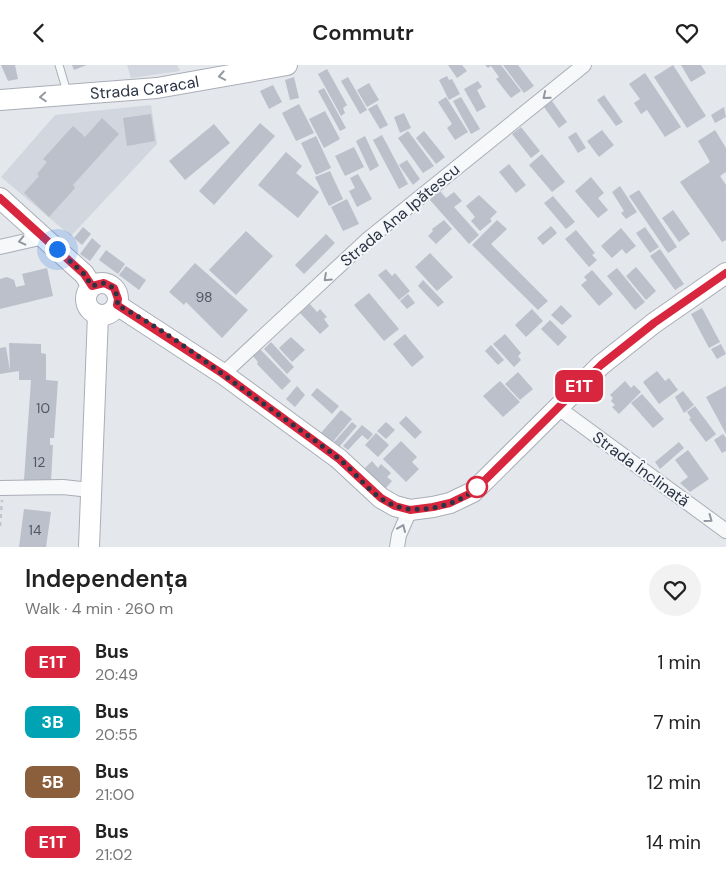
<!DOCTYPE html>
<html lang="en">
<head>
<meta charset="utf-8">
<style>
	:root { --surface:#fff; --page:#f2f2f2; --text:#222; --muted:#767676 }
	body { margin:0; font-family:"DM Sans",sans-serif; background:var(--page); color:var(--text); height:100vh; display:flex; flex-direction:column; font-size:19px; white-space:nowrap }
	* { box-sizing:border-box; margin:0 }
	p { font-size:16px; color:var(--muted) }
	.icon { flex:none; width:28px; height:28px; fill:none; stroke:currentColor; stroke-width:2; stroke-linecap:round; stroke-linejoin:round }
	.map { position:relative; height:482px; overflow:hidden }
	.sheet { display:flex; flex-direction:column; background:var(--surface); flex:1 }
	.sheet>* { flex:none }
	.badge { padding:0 10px; border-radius:8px; font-size:18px; line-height:32px }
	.you { position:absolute; width:25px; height:25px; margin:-12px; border:4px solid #fff; border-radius:50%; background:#1a73e8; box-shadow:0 0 0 8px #1a73e833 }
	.map>.badge { position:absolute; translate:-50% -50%; box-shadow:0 0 0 2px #fff }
	.round { display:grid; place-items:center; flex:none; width:52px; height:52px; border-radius:26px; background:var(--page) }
	.overview { display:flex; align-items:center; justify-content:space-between; height:85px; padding:0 25px }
	h1 { font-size:24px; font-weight:600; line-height:38px }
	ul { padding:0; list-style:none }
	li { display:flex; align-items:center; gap:15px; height:60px; padding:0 25px }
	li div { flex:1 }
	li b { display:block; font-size:19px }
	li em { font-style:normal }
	li .badge { min-width:55px; font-weight:700; text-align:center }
	header { display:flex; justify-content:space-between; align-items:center; height:65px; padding:0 25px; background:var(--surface); font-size:22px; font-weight:600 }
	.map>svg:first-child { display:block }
	.built { fill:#d2d6de }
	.building { fill:#bbc0ca }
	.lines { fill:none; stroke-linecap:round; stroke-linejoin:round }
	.lane-casing { stroke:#a9aeb7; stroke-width:9 }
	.street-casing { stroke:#a9aeb7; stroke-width:16 }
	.secondary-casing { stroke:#a9aeb7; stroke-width:22 }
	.path { stroke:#c2c5cb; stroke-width:2.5; stroke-dasharray:4 4; stroke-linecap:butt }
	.lane { stroke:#f7f8fa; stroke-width:7 }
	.street { stroke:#f7f8fa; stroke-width:14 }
	.secondary { stroke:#fff; stroke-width:20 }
	.oneway { stroke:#959aa2 }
	.oneway2 { stroke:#9196a0 }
	.line-casing { stroke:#fff; stroke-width:11 }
	.line { stroke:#d7263d; stroke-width:8 }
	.walk { stroke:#2b3445; stroke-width:5; stroke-dasharray:0 9 }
	.stop-dot { fill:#fff; stroke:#d7263d; stroke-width:2.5 }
	.labels { text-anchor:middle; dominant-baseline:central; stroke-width:4; stroke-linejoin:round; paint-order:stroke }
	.number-label { font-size:14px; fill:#4f5766 }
	.street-label { font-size:16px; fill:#2b3445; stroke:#f4f6f9 }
</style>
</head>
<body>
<header><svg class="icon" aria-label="back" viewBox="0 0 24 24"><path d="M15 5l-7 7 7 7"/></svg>Commutr<svg class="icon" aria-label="heart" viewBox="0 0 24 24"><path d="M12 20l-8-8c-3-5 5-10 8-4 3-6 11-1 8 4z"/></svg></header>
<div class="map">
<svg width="726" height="482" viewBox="0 0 726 482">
	<rect width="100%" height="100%" fill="#e4e7ec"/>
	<g class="built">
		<path d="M127 0H177L180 6 131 13Z"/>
		<path d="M151 40 157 79 71 171 1 112 55 50Z"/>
	</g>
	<g class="building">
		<path d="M1 0H15L18 14 8 16Z"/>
		<path d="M72 0H87L74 5Z"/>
		<path d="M448 0H462L467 6 457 13Z"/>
		<path d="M485 0H501L521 26 511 33 496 14 499 12 491 1 488 3Z"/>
		<path d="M503 0H518L534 21 524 28Z"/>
		<path d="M673 0 706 51 687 63 654 12Z"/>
		<path d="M681 0H701L706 8 691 17Z"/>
		<path d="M327 4 347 40 343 43 345 48 341 51 318 9Z"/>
		<path d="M645 8 681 62 665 72 647 45 641 49 634 38 640 34 629 19Z"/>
		<path d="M447 11 449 15 452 14 460 29 449 35 439 15Z"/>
		<path d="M294 12 299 33 290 35 285 15Z"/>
		<path d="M348 12 367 45 360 49 341 16Z"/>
		<path d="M478 16 482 22 477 25 486 42 477 47 464 24Z"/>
		<path d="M369 18 379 35 367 42 357 25Z"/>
		<path d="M273 20 282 37 269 44 260 26Z"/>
		<path d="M324 23 346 63 340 66 318 26Z"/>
		<path d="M604 30 623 57 616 61 597 35Z"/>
		<path d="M446 32 468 67 455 75 447 63 452 59 438 37Z"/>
		<path d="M461 32 480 64 471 69 453 36Z"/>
		<path d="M552 36 567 57 559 63 544 42Z"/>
		<path d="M299 39 314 68 296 76 282 48Z"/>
		<path d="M377 39 388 60 380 64 368 44Z"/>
		<path d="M724 42 726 52 715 58 711 50Z"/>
		<path d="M325 46 340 74 324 83 309 54Z"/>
		<path d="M404 48 411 63 400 68 394 52Z"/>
		<path d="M151 49 155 76 127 81 123 53Z"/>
		<path d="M102 53 119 69 73 120 75 123 49 152 24 128 39 111 37 109 47 97 43 94 73 61 85 72Z"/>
		<path d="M260 58 275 71 214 140 199 126Z"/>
		<path d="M214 59 230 78 185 115 169 96Z"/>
		<path d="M521 62 540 86 531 93 512 69Z"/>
		<path d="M602 65 614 80 599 92 587 76Z"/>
		<path d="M715 65 726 83V107L720 111 726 120V175L722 177 680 117 710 97 698 76Z"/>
		<path d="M408 66 434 101 423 108 398 73Z"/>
		<path d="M424 66 445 92 436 99 416 73Z"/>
		<path d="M576 67 586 83 578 88 568 72Z"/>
		<path d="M382 70 408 119 399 124 373 75Z"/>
		<path d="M316 71 331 103 316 110 301 78Z"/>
		<path d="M365 71 379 101 370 106 356 76Z"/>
		<path d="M354 82 364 102 345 111 335 91Z"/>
		<path d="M286 87 302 101 296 108 319 127 298 153 258 120Z"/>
		<path d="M542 89 565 117 552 127 529 100Z"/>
		<path d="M407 95 420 114 413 120 399 100Z"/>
		<path d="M509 99 526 120 516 128 499 107Z"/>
		<path d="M330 106 343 134 329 141 315 112Z"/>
		<path d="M358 109 372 134 357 142 349 126 355 123 350 113Z"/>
		<path d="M591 112 604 128 598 133 608 145 598 153 575 126Z"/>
		<path d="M620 121 637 147 626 154 621 148 624 146 612 127Z"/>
		<path d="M639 125 677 182 668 188 629 131Z"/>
		<path d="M440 126 446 133 454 127 462 136 454 142 479 170 469 179 430 135Z"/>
		<path d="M479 130 497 147 490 154 492 156 480 166 471 156 475 152 466 141Z"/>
		<path d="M553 131 575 157 566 164 544 138Z"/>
		<path d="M347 134 359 159 343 166 331 142Z"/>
		<path d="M673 145 690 169 679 177 662 153Z"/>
		<path d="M444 155 452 164 436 179 428 171 433 166 432 164Z"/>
		<path d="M497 155 507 164 491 179 548 236 538 245 472 180Z"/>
		<path d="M551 161 557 168 543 180 537 173Z"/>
		<path d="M83 162 91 169 82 180 74 173Z"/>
		<path d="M645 162 659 182 650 188 636 168Z"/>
		<path d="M621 163 636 181 626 189 622 184 612 193 601 181Z"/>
		<path d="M576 165 595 188 592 190 597 195 589 202 565 174Z"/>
		<path d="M246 166 273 191 236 230 209 205Z"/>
		<path d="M326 169 335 178 304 209 295 200Z"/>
		<path d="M92 173 101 181 90 196 80 189Z"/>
		<path d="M660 184 684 219 675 225 650 191Z"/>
		<path d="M106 185 125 199 118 209 99 195Z"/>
		<path d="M430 188 453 212 437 226 415 202Z"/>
		<path d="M195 198 248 245 222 273 186 237 184 240 169 227Z"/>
		<path d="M126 201 146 215 139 225 119 210Z"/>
		<path d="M636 202 656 226 646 235 626 211Z"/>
		<path d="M47 203 53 231 0 244V214L7 212 14 215 16 222 25 220 22 209Z"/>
		<path d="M617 203 645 237 635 245 607 211Z"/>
		<path d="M386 204 392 211 395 208 410 226 399 235 378 210Z"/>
		<path d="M592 205 613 229 599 241 581 220 587 215 584 212Z"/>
		<path d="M423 215 444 237 438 242 418 221Z"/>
		<path d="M369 228 399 264 384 276 354 240Z"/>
		<path d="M408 229 415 238 407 244 400 236Z"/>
		<path d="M310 239 317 247 320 244 327 252 324 254 329 261 320 269 300 248Z"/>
		<path d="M561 240 572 251 562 260 551 250Z"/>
		<path d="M702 243 720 277 709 283 691 249Z"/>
		<path d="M532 244 543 256 526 272 515 260Z"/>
		<path d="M550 255 567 272 558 281 541 264Z"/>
		<path d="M405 269 424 292 412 302 393 279Z"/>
		<path d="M505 269 521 288 518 291 521 295 514 302 493 279Z"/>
		<path d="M291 272 305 285 292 297 279 283Z"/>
		<path d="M271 277 294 302 287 309 264 284Z"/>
		<path d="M9 278 41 279V288L46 289V315L58 316 54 373H50V380H53L51 416 24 415 31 315H19V306L0 309V283L6 282 10 306Z"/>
		<path d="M721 279 726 289 717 294 711 284Z"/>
		<path d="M491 280 504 295 498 300 485 286Z"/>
		<path d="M260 284 291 316 282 325 257 299 258 297 253 291Z"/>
		<path d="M657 306 665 316 669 313 678 325 659 339 643 317Z"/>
		<path d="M518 307 533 324 520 335 505 319Z"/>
		<path d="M500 316 520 337 503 352 483 331Z"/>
		<path d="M625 316 631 323 634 320 641 327 619 349 612 342 615 340 611 336 613 333 610 330Z"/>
		<path d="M297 321 305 330 295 342 286 334Z"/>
		<path d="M726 321V369L706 332Z"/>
		<path d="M317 323 339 341 332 349 311 330Z"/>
		<path d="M683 326 694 340 684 348 675 332Z"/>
		<path d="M642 329 664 354 653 363 631 338Z"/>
		<path d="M695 341 716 369 706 377 689 354 691 353 687 347Z"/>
		<path d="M341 345 352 354 331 379 320 369Z"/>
		<path d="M406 351 422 367 415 374 399 358Z"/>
		<path d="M352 357 357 361 339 382 334 377Z"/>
		<path d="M386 357 395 365 386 374 377 366Z"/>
		<path d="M362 360 373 369 368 375 362 370 348 385 343 381Z"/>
		<path d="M376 368 389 380 378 392 365 380Z"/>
		<path d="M723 369 726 373V386L722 388 714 375Z"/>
		<path d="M401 376 417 392 412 397 419 404 406 417 383 394Z"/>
		<path d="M679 377 684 383 660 404 655 397Z"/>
		<path d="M688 385 709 414 690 427 680 418 688 412 675 395Z"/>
		<path d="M372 396 378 403 381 399 391 408 387 412 392 416 385 424 364 404Z"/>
		<path d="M24 444 51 447 46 482H19Z"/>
	</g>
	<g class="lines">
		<defs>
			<path id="lane" d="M59 0 67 27"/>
			<g id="street">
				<path d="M0 182 44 172"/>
				<path d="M223 309 367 175 584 0"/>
				<path d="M557 342 726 466"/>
				<path d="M0 423 63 422 90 425"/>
				<path d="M397 482 399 470 410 445"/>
			</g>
			<g id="secondary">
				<path id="s1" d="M0 35 157 23 287 0"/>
				<path d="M0 133 84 209 92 221"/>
				<circle cx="102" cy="234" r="16"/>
				<path d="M117 240 223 309 339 394 381 433 395 441 410 445 433 442 450 438 473 427 601 300 654 258 726 208"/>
				<path d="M89 482 98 250"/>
			</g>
		</defs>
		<use href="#lane" class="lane-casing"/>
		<use href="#street" class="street-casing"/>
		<use href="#secondary" class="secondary-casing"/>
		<path class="path" d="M0 461 2 435"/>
		<use href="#lane" class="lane"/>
		<use href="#street" class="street"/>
		<use href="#secondary" class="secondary"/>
	</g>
	<defs><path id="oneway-chevron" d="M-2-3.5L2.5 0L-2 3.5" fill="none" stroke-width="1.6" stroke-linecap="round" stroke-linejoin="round" transform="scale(1.25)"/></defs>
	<g class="oneway">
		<use href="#oneway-chevron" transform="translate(222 11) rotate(170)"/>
		<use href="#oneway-chevron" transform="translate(43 32) rotate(176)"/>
	</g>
	<g class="oneway2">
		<use href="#oneway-chevron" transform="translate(546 31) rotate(141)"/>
		<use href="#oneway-chevron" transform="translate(22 176) rotate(167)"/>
		<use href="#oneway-chevron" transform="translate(327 213) rotate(137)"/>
		<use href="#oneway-chevron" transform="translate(709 454) rotate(36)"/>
		<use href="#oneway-chevron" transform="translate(402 463) rotate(-67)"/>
	</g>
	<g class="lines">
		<defs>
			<path id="line" d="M0 133 84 209 92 221 104 218 114 223 118 234 117 240 223 309 339 394 381 433 395 441 410 445 433 442 450 438 473 427 601 300 654 258 726 208"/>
		</defs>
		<use href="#line" class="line-casing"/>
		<use href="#line" class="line"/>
		<path class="walk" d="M57 184 84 209 92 221 104 218 114 223 118 234 117 240C161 262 203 295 243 324 274 347 307 369 338 393 357 408 372 433 396 441 419 450 460 440 477 422"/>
	</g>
	<circle class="stop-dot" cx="477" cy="422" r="10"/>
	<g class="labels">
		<g class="number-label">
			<text x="204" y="232">98</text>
			<text x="43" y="343">10</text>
			<text x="39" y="397">12</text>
			<text x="35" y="465">14</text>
		</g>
		<g class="street-label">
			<text stroke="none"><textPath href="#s1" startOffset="145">Strada Caracal</textPath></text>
			<text transform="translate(400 150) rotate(-40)">Strada Ana Ipătescu</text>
			<text transform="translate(641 404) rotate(36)">Strada Înclinată</text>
		</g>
	</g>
</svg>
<div class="you" style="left:57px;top:184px"></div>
<b class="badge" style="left:579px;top:321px;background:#d7263d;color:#fff">E1T</b>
</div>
<section class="sheet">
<div class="overview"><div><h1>Independența</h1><p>Walk · 4 min · 260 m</p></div><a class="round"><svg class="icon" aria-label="heart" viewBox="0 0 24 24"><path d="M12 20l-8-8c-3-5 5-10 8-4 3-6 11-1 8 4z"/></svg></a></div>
<ul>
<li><span class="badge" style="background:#d7263d;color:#fff">E1T</span><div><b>Bus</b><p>20:49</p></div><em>1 min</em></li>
<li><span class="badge" style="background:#00a3b4;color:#fff">3B</span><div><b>Bus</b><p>20:55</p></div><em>7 min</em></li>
<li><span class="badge" style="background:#8b5e3c;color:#fff">5B</span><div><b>Bus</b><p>21:00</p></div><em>12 min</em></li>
<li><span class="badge" style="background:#d7263d;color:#fff">E1T</span><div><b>Bus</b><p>21:02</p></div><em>14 min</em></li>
</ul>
</section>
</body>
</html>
